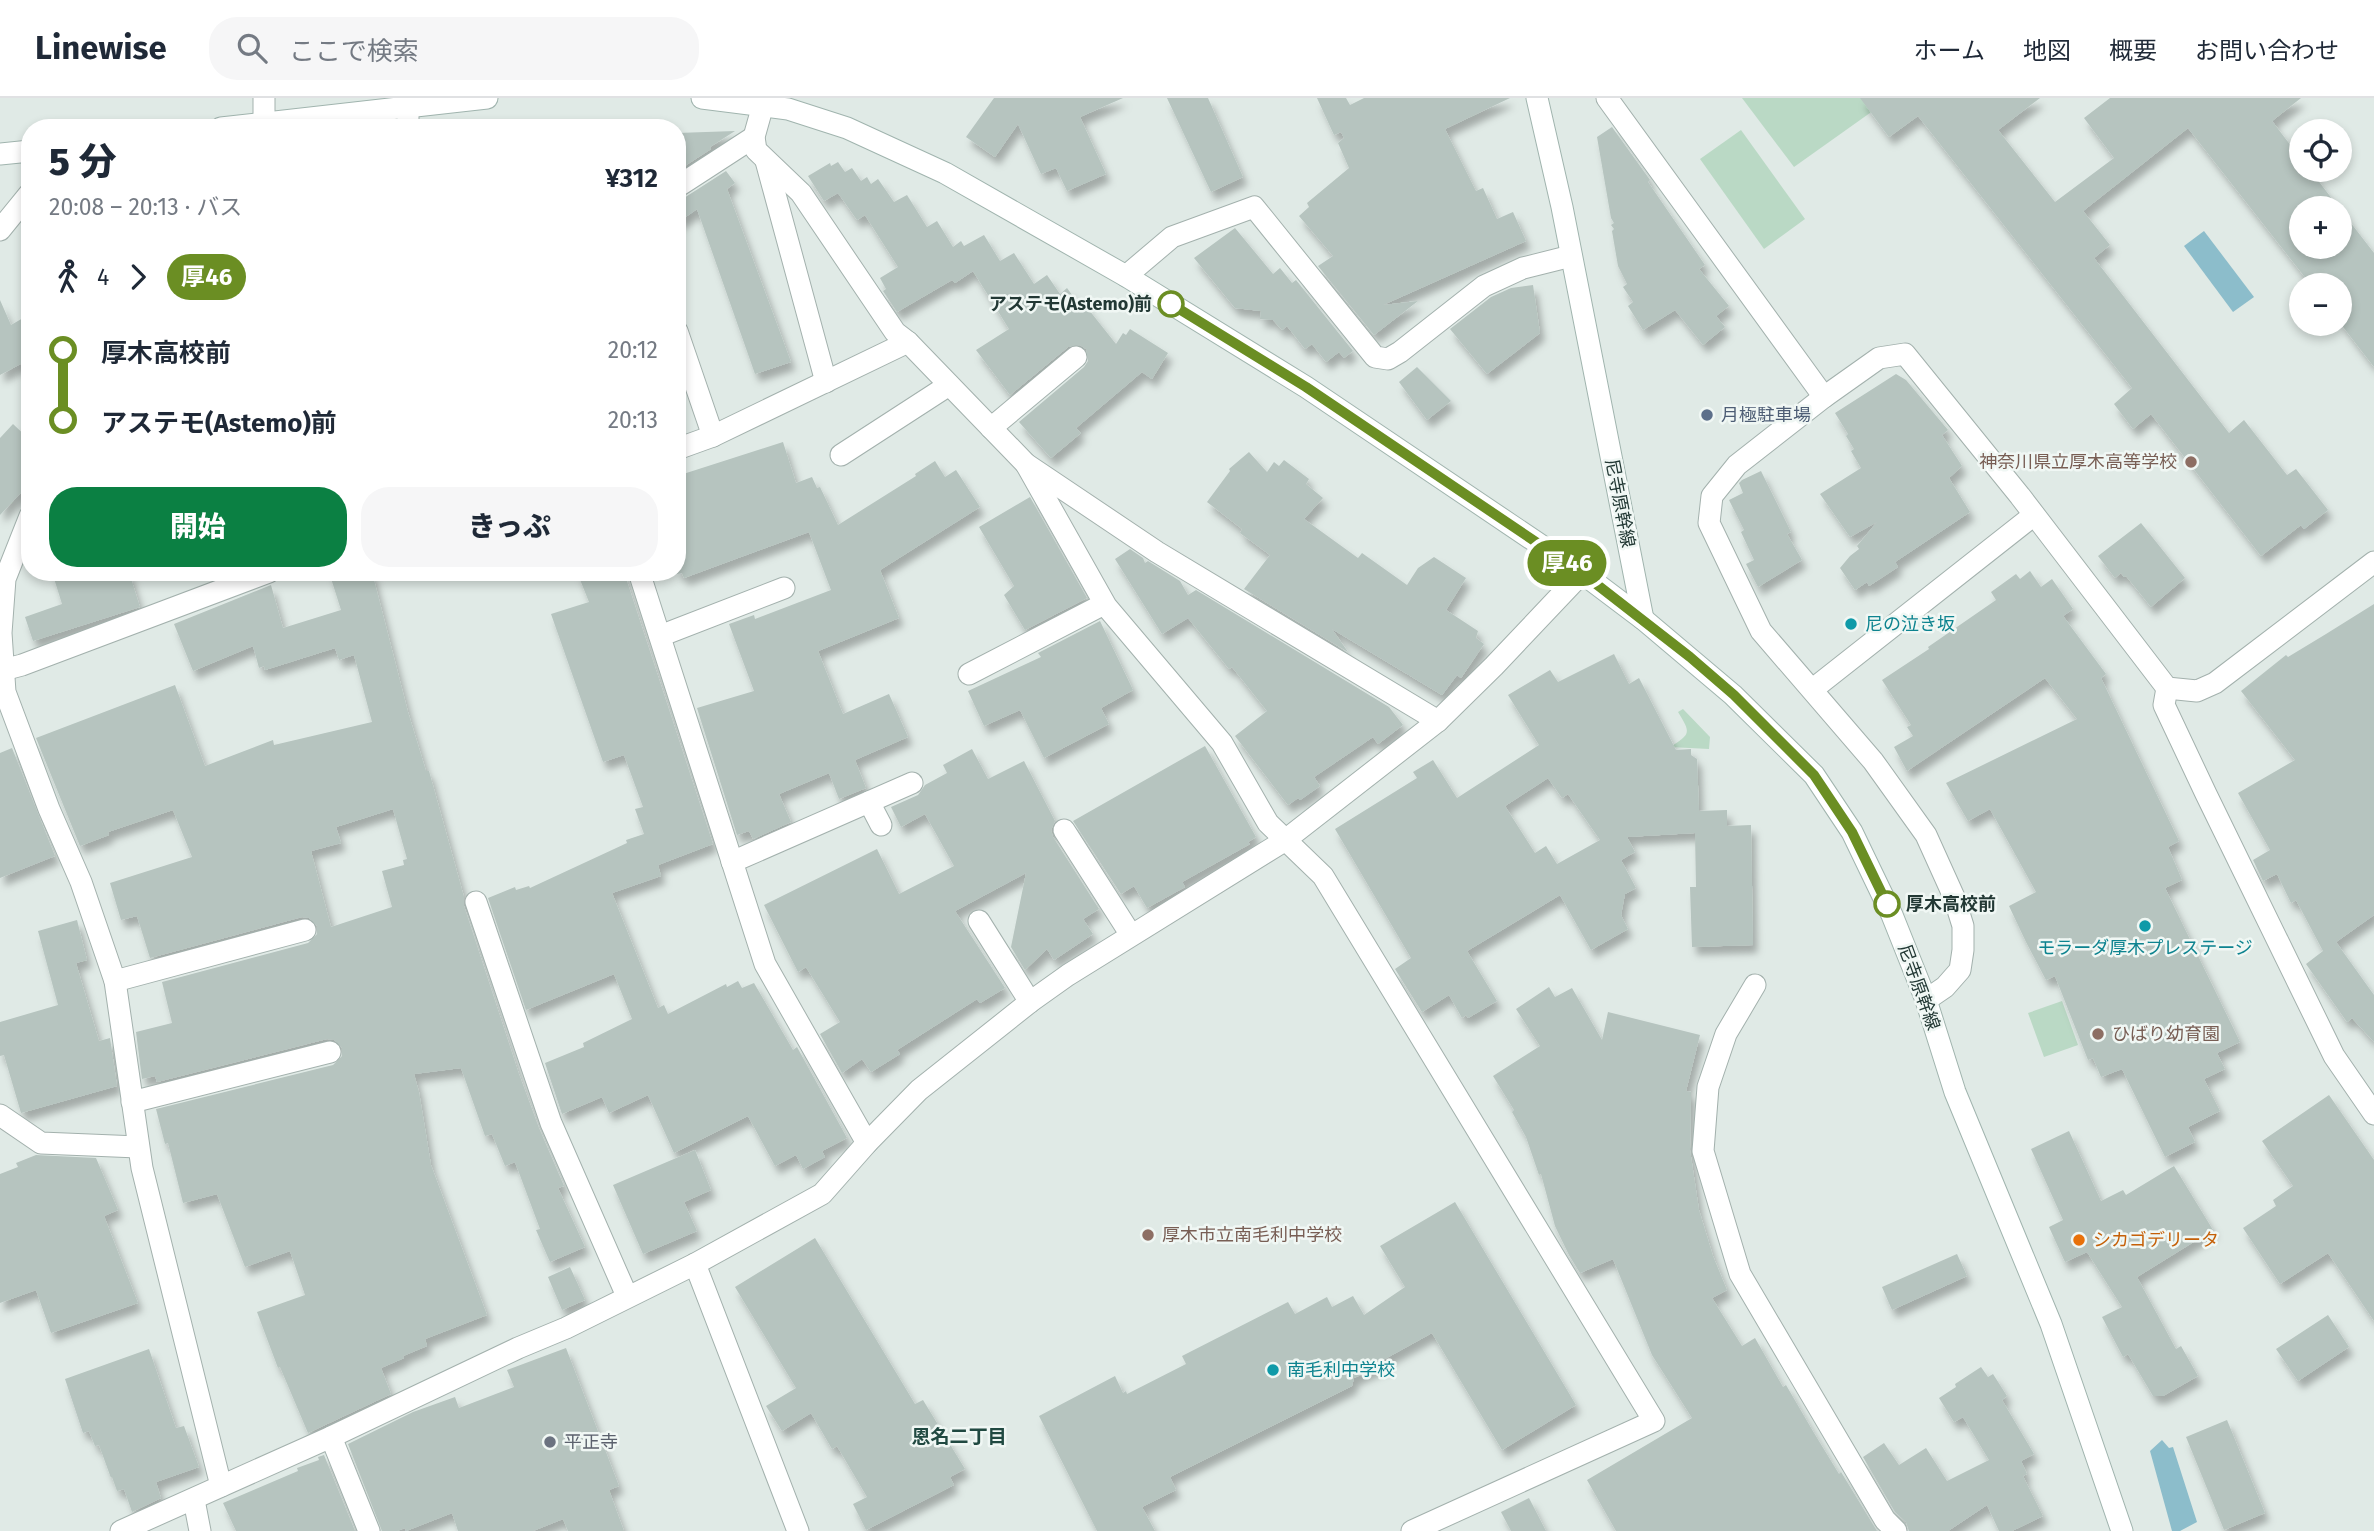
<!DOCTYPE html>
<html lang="ja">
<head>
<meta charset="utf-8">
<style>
	:root { --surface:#fff; --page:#f6f6f7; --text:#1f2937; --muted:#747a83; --line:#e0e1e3; --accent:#0b8043 }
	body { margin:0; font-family:"Fira Sans","Noto Sans JP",sans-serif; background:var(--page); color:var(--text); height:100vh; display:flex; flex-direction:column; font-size:26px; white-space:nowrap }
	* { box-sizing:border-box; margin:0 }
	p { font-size:23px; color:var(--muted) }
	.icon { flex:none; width:38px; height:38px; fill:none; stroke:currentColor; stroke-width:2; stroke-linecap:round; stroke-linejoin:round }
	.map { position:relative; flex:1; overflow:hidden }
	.panel { position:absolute; left:21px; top:21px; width:665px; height:462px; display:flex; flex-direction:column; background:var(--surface); border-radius:28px; box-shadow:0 4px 10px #0003 }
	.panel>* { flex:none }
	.badge { padding:0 14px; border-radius:23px; font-size:24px; line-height:46px }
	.buttons { position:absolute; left:2289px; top:21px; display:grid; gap:14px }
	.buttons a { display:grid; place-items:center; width:63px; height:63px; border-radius:50%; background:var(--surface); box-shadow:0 4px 10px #0003; font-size:35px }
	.map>.badge { position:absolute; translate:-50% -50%; box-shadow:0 0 0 4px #fff }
	.legs { display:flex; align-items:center; gap:10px; height:77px; padding:0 28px; font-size:23px }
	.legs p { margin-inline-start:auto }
	.headline { display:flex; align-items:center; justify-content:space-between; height:119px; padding:0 28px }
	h1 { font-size:38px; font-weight:800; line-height:52px }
	.action { display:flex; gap:14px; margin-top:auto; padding:14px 28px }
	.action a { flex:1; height:80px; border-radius:28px; background:var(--accent); color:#fff; font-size:28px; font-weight:800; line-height:80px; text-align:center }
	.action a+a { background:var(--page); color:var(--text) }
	ul { padding:0 28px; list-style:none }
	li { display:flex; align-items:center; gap:24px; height:70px; font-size:26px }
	li i { display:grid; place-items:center; width:10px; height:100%; margin:0 9px; background:currentColor }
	li i::after { content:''; width:18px; height:18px; margin:-9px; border:5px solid; border-radius:50%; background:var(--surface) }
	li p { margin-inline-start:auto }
	li:first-child i { background:linear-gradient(#0000 50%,currentColor 0) }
	li:last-child i { background:linear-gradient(currentColor 50%,#0000 0) }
	header { display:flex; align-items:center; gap:42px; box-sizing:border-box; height:98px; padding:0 35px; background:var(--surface); border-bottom:2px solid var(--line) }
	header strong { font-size:33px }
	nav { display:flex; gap:38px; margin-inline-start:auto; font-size:24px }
	.search { width:490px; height:63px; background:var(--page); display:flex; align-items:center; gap:18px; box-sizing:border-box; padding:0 24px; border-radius:28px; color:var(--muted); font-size:26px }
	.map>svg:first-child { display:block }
	.green { fill:#bad9c5 }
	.water { fill:#8cbdcb }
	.building { fill:#b6c4bf; fill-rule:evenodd; filter:url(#shadow) }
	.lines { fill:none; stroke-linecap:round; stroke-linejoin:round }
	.street-casing { stroke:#a3b1ad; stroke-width:23 }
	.secondary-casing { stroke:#a0b4ae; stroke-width:23 }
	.street { stroke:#fff; stroke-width:21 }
	.secondary { stroke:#fff; stroke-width:21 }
	.line-1-casing { stroke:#fff; stroke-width:16 }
	.line-1 { stroke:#6b8e23; stroke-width:10 }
	.stop-1-dot { fill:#fff; stroke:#6b8e23; stroke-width:3.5 }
	.service-dot { fill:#5c6f8a; stroke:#f0f7f4; stroke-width:2.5 }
	.education-dot { fill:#8d6e63; stroke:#f0f7f4; stroke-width:2.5 }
	.culture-dot { fill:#0f9aa8; stroke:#f0f7f4; stroke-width:2.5 }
	.food-dot { fill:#e8710a; stroke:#f0f7f4; stroke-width:2.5 }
	.worship-dot { fill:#6b7280; stroke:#f0f7f4; stroke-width:2.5 }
	.labels { text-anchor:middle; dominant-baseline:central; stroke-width:5; stroke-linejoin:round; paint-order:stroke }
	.stop-label { font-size:18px; font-weight:bold; fill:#223834; stroke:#f0f7f4; text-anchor:end }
	.service-label { font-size:18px; fill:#4e5e75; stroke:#f0f7f4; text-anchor:start }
	.education-label { font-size:18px; fill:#785e54; stroke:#f0f7f4; text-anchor:start }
	.street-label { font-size:18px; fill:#223834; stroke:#f0f7f4 }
	.culture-label { font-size:18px; fill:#0d838f; stroke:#f0f7f4; text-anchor:start }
	.food-label { font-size:18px; fill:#c56008; stroke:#f0f7f4; text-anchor:start }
	.worship-label { font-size:18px; fill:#5b616d; stroke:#f0f7f4; text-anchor:start }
	.neighbourhood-label { font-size:19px; font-weight:bold; fill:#204941; stroke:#f0f7f4 }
</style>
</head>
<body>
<header>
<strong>Linewise</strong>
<div class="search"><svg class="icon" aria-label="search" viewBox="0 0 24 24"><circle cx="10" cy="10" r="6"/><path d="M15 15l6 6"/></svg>ここで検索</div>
<nav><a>ホーム</a><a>地図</a><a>概要</a><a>お問い合わせ</a></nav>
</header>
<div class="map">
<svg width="2374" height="1433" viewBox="0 0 2374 1433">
	<defs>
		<filter id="shadow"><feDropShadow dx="4.5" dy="8" stdDeviation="3.5" flood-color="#0004"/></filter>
	</defs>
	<rect width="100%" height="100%" fill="#e0eae6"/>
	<g class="green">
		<path d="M1742 0H1891L1794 69Z"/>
		<path d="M1741 32 1805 121 1764 151 1700 61Z"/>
		<path d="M1683 611 1710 639 1709 651 1670 649C1691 636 1691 635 1678 614Z"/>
		<path d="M2062 903 2078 947 2044 959 2028 915Z"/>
	</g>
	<g class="water">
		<path d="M2204 133 2254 199 2233 214 2184 148Z"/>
		<path d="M2162 1342 2169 1350 2173 1349 2197 1424 2180 1433H2172L2150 1353Z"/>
	</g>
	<g class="building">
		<path d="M994 0H1123L1080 19 1106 76 1067 93 1056 70 1041 76 1018 26 995 59 966 39Z"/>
		<path d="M1167 0H1208L1243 79 1211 94Z"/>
		<path d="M1317 0H1346L1350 7 1364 0H1510L1445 31 1476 93 1483 90 1497 121 1513 114 1526 143 1383 207 1418 203 1374 237 1318 168 1333 158 1299 118 1309 109 1307 105 1349 70 1338 45 1344 40 1341 34 1334 37Z"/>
		<path d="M1860 0H2040L1998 32 2055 104 2114 60 2084 20 2110 0H2301L2272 23 2301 61V72H2310L2339 110H2301V149H2340V111L2374 155V269L2340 225V187H2311L2188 30 2083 113 2110 147 2094 160 2229 335 2244 322 2287 377 2296 371 2328 412 2304 431 2301 427 2261 458 2151 316 2133 331 2114 306 2132 290 1918 18 1889 39Z"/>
		<path d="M1612 29 1650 82 1648 84 1705 167 1699 171 1729 208 1716 218 1725 229 1703 247 1675 212 1643 232 1628 208 1633 204 1623 189 1627 186 1618 168 1612 133 1614 131 1611 127 1614 125 1611 120 1597 39Z"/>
		<path d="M735 33 710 49 711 51 677 73V35Z"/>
		<path d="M838 64 845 74 852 70 861 83 867 79 871 86 878 81 894 104 907 97 927 129 937 123 953 149 961 143 964 148 984 137 1000 163 1014 155 1034 186 1047 177 1060 196 1067 190 1078 205 1081 202 1116 246 1123 235 1126 237 1130 231 1168 255 1152 281 1142 274 1076 330 1081 335 1051 360 1019 324 1084 269 1088 263 1086 251 1080 247 1068 249 1010 297 976 252 1009 231 973 173 955 185 952 182 897 214 883 193 886 191 880 180 898 169 865 117 857 122 838 95 824 103 808 78 830 65 831 68Z"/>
		<path d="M726 73 735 85 727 91 791 264 755 276 697 111 677 125V102L684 100Z"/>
		<path d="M1235 130 1273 176 1280 170 1292 185 1296 182 1353 253 1344 260 1339 254 1326 264 1312 246 1305 251 1287 228 1282 232 1273 222 1260 221 1261 213 1235 210 1194 160Z"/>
		<path d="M1533 187 1540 235 1487 276 1450 231 1491 199 1511 190Z"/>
		<path d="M0 202 11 227 30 216V253L25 256 28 262 0 277Z"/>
		<path d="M1417 269 1451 303 1427 322 1399 284Z"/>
		<path d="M1896 276 1906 282 1948 332 1942 337 1962 368 1949 380 1970 414 1895 464 1898 469 1869 488 1867 484 1855 492 1840 470 1850 458 1859 451 1857 448 1877 424 1850 439 1820 396 1861 370 1851 353 1854 351 1846 338 1848 336 1835 315Z"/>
		<path d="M13 326 30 342V385L0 417V340Z"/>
		<path d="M783 344 796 385 812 379 817 390 820 389 838 427 916 378 915 376 935 363 945 379 956 372 980 409 880 472 899 520 818 553 843 616 889 596 908 639 855 662 866 690 839 701 829 675 779 696 791 724 753 741 749 733 737 737 697 610 754 593 729 526 754 517 755 521 831 492 809 434 684 480 682 475 677 476V378Z"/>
		<path d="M1249 354 1267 374 1274 364 1279 368 1284 362 1309 381 1306 386 1323 400 1304 421 1358 460 1362 455 1407 487 1418 470 1434 459 1466 480 1446 512 1478 533 1476 540 1484 546 1461 580 1457 577 1442 597 1332 531 1348 554 1244 491 1270 457 1240 435 1242 431 1207 404 1230 373 1229 371Z"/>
		<path d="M1761 373 1791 434 1787 436 1802 462 1758 489 1746 466 1754 462 1741 434 1744 432 1729 402 1743 395 1739 385 1742 382Z"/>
		<path d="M1030 399 1087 500 1025 532 1004 497 1014 488 979 429Z"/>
		<path d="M2141 425 2185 480 2151 509 2126 478 2124 479 2121 475 2115 480 2098 458Z"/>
		<path d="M1130 451 1143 460 1145 465 1148 463 1180 483 1188 497 1196 492 1389 609 1403 627 1378 646 1373 639 1314 679 1320 688 1300 702 1298 700 1288 707 1235 638 1267 613 1232 569 1229 571 1188 520 1162 536 1115 461Z"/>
		<path d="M2030 473 2041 489 2052 481 2073 511 2063 518 2106 576 2101 580 2179 743 2168 749 2182 782 2165 790 2240 944 2217 955 2225 971 2204 981 2220 1013 2188 1029 2195 1044 2165 1059 2122 971 2101 979 2093 960 2088 962 2055 878 2046 882 2026 844 2009 808 2036 794 1990 711 1968 723 1946 685 2077 621 2045 580 1907 673 1894 649 1913 638 1907 629 1911 627 1882 582 1929 551 1928 549 1996 502 1991 494 2016 476 2020 481Z"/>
		<path d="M52 474H129L140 509 33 543 25 519 62 506Z"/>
		<path d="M329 474H372L408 614 426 673H429L464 799V808L519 976 539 1030 564 1088 558 1090 585 1149 550 1164 536 1132 540 1131 515 1064 505 1068 492 1036 485 1038 461 970 414 976 419 994 431 1067 487 1217 425 1241 427 1248 403 1258 404 1260 381 1270 391 1296 308 1335 280 1269 278 1270 257 1214 305 1197 290 1153 245 1169 217 1096 183 1105 168 1045 165 1046 156 1011 333 967 342 958V950L334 942 327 941 157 984 155 978 142 981 136 934 172 925 162 884 308 845 317 836V828L309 820 302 819 150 860 137 818 121 822 110 785 192 759 173 712 108 734 109 737 80 748 36 640 175 587 205 668 273 642 274 647 372 624 354 557 339 562 335 550 265 572 264 568 259 570 253 548 193 573 174 526 271 487 283 530 341 512ZM393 711 407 761 403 762 404 767 382 773 392 809 331 829 311 753 341 745 336 729Z"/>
		<path d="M577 474H624L713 746 658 767 661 778 612 795 658 910 664 907 668 916 726 886 727 889 738 883 742 890 754 885 793 952 797 949 847 1040 822 1053 825 1059 803 1071 796 1057 775 1068 748 1018 674 1055 648 997 609 1015 602 999 562 1016 545 965 584 949 583 945 632 921 614 876 526 912 488 800 515 789 516 792 529 788 530 790 627 745 626 742 644 736 635 711 643 709 624 657 603 664 551 516 589 504Z"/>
		<path d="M2374 506V817L2336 844 2374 897V944L2352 920 2347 924 2306 866 2323 853 2296 802 2291 805 2277 776 2263 783 2253 762 2270 752 2238 695 2295 662 2241 593 2286 557 2288 559 2326 536Z"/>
		<path d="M1100 523 1133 592 1101 610 1109 626 1044 660 1020 612 984 628 968 593 1041 559 1038 555Z"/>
		<path d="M1614 556 1629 586 1639 580 1676 652 1691 651V657L1697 661 1699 713 1727 712V728L1751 727 1753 847 1692 849 1690 789H1696L1695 735 1627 739 1635 754 1621 762 1636 790 1625 796 1621 817 1628 831 1591 852 1560 797 1467 853 1497 903 1468 920 1466 917 1462 920 1449 897 1422 914 1395 871 1411 860 1335 731 1417 680 1413 674 1433 662 1457 700 1539 647 1508 597 1550 572 1558 584ZM1548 680 1562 700 1568 696 1600 742 1557 766 1546 748 1535 755 1505 708Z"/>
		<path d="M1205 648 1256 739 1248 744 1250 746 1182 784 1185 789 1147 810 1134 788 1121 796 1073 723Z"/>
		<path d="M12 650 55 758 0 780V655Z"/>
		<path d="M972 651 988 681 1024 663 1055 723 1051 732 1053 739 1099 811 1083 821 1093 836 1054 862 1047 851 1025 872 1011 849 1026 775 955 813 1005 890 980 905 977 901 897 952 900 956 871 974 862 961 842 975 820 936 840 924 806 869 798 874 764 807 877 751 899 796 954 768 925 716 901 729 891 709 918 697 925 687 947 675 943 667Z"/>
		<path d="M77 822 87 862 76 865 99 943 110 940 117 988 21 1015 4 957 0 958V924L58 907 38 833Z"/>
		<path d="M1549 889 1555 899 1572 890 1602 942 1608 914 1700 937 1686 993 1691 994 1690 1052 1699 1112 1713 1158 1727 1192 1712 1200 1742 1248 1755 1240 1783 1289 1786 1287 1814 1335 1839 1376 1841 1374 1877 1433H1616L1587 1382 1692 1320 1652 1257 1613 1161 1580 1175 1569 1157 1555 1128 1541 1076 1539 1077 1526 1039 1512 1014 1514 1012 1493 978 1540 948 1516 911Z"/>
		<path d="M2329 997 2374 1062V1223L2328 1155 2280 1186 2243 1130 2276 1108 2273 1102 2293 1088 2262 1043Z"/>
		<path d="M2069 1033 2101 1103 2123 1092 2126 1097 2174 1068 2213 1132 2137 1179 2176 1251 2181 1248 2198 1278 2163 1298H2153L2128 1256 2123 1259 2102 1219 2122 1209 2087 1154 2065 1164 2049 1129 2063 1122 2031 1051Z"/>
		<path d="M695 1052 711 1092 684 1104 697 1133 643 1156 613 1087Z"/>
		<path d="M36 1057 96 1060 118 1112 104 1118 138 1205 51 1235 36 1192 0 1205V1076L18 1069 16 1065Z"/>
		<path d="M1455 1104 1576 1307 1502 1352 1432 1235 1383 1262 1385 1266 1354 1280 1352 1288 1170 1379 1176 1392 1142 1409 1155 1433H1097L1039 1318 1115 1278 1123 1295 1126 1293 1127 1296 1186 1266 1182 1258 1288 1204 1295 1216 1327 1199 1332 1209 1353 1198 1364 1217 1405 1189 1380 1148Z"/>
		<path d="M815 1140 915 1306 923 1302 965 1371 950 1379 954 1387 866 1432 853 1406 867 1399 837 1348 832 1351 811 1315 782 1333 766 1308 796 1290 735 1189Z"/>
		<path d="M1957 1156 1967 1178 1892 1212 1882 1189Z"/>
		<path d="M570 1169 585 1202 562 1212 548 1179Z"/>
		<path d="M2328 1217 2349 1249 2298 1283 2276 1251Z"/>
		<path d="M566 1250 619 1388 609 1392 624 1433H568L563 1421 533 1433H458L452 1415 406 1433 405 1430 397 1433H382L348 1346 413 1314 455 1299 459 1310 514 1289 507 1272Z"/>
		<path d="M149 1251 176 1330 184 1328 199 1369 156 1384 161 1400 132 1414 124 1391 117 1393 112 1379 111 1380 99 1347 95 1348 89 1333 83 1335 65 1281Z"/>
		<path d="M1981 1269 1988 1279 1993 1276 2007 1298 2002 1302 2034 1356 2021 1363 2027 1376 2023 1378 2043 1418 2012 1433H1999L1987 1407 1948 1433H1909L1906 1424 1895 1414 1863 1359 1884 1345 1899 1367 1926 1350 1947 1383 1989 1362 1963 1319 1954 1324 1939 1300 1956 1289 1955 1286Z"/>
		<path d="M2227 1322 2265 1415 2224 1432 2186 1339Z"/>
		<path d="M324 1357 355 1433H236L223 1405 298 1373 297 1370 319 1362 318 1359Z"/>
		<path d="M1529 1400 1546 1433H1511L1501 1414Z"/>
	</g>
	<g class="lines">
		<defs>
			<g id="street">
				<path d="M408 0V30"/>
				<path d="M1607 0 1824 299"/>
				<path d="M763 7 754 39 756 52 801 95 895 234 908 244 1026 366 1157 454 1438 623"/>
				<path d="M264 23V0"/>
				<path d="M766 63 826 284"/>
				<path d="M677 89 754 39"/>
				<path d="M0 132 30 95"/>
				<path d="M1126 178 1172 139 1254 109 1375 259 1388 261 1400 254 1484 188 1523 170 1571 158"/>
				<path d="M677 233 713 338"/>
				<path d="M991 330 1076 259"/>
				<path d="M677 351 713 338 908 244"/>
				<path d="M841 357 949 287"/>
				<path d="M1026 366 1106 508 1222 645 1268 725 1323 778 1654 1323 1412 1433"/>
				<path d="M30 418 5 481 1 535 5 594 49 711 81 784 115 883 142 1070 221 1388"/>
				<path d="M639 474 765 866 867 1045"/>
				<path d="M660 538 784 490"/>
				<path d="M3 572 22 567 269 474"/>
				<path d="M969 576 1104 506"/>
				<path d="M2167 590 2164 607 2206 696 2334 958 2374 1016"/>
				<path d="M1813 591 2034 417"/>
				<path d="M869 704 881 727"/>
				<path d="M1064 732 1131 837"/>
				<path d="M732 764 912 685"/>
				<path d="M476 804 551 1025 627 1198"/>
				<path d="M979 823 1030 904"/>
				<path d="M115 883 305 832"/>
				<path d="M1755 887 1726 936 1708 989 1703 1053 1740 1176 1885 1422 1896 1433"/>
				<path d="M1926 902 1945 889 1960 872 1963 852V828L1954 799 1926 737 1873 663 1761 533 1709 425 1712 398 1737 367 1824 299 1879 260 1905 256 2020 398 2167 590 2197 593 2215 585 2374 464"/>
				<path d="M132 1004 330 954"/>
				<path d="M0 1017 41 1045 138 1049"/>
				<path d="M695 1166 798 1433"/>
				<path d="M331 1339 369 1433"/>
				<path d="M194 1402 200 1433"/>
				<path d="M121 1433 331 1339 518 1250 566 1230 695 1166 822 1096 867 1045 919 992 1030 904 1068 877 1284 743 1438 623 1494 568 1582 475"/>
			</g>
			<g id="secondary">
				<path d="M702 0 788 11 847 30 945 75 1126 178 1306 289 1582 475 1643 521 1733 597 1814 677 1852 734 1892 817 1926 902 1955 994 2051 1226 2122 1433"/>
				<path d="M1537 0 1562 109 1643 521"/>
				<path d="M221 30 487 0"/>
				<path d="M0 56 30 53"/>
			</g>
		</defs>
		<use href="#street" class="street-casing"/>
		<use href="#secondary" class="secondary-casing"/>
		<use href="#street" class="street"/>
		<use href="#secondary" class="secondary"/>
	</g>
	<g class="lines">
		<defs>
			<path id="line-1" d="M1171 206 1306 289 1582 475 1690 559 1734 597 1814 677 1852 734 1887 806"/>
		</defs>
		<use href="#line-1" class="line-1-casing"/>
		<use href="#line-1" class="line-1"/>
	</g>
	<g class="stop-1-dot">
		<circle cx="1171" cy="206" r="12"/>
		<circle cx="1887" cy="806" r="12"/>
	</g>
	<circle class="service-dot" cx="1707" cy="317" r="7"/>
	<g class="education-dot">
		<circle cx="2191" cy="364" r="7"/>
		<circle cx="2098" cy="936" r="7"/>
		<circle cx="1148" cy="1137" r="7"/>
	</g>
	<g class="culture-dot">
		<circle cx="1851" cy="526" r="7"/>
		<circle cx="2145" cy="828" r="7"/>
		<circle cx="1273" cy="1272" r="7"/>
	</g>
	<circle class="food-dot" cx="2079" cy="1142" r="7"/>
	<circle class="worship-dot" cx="550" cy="1344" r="7"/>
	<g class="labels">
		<g class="stop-label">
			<text x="1152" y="206">アステモ(Astemo)前</text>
			<text x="1906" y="806" text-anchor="start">厚木高校前</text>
		</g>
		<g class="service-label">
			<text x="1721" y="317">月極駐車場</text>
		</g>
		<g class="education-label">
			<text x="2177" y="364" text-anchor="end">神奈川県立厚木高等学校</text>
			<text x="2112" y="936">ひばり幼育園</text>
			<text x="1162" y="1137">厚木市立南毛利中学校</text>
		</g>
		<g class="street-label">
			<text transform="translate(1620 405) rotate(79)">尼寺原幹線</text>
			<text transform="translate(1919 889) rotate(70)">尼寺原幹線</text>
		</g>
		<g class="culture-label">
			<text x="1865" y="526">尼の泣き坂</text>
			<text x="2145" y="850" text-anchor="middle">モラーダ厚木プレステージ</text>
			<text x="1287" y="1272">南毛利中学校</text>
		</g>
		<g class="food-label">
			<text x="2093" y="1142">シカゴデリータ</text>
		</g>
		<g class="worship-label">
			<text x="564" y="1344">平正寺</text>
		</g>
		<g class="neighbourhood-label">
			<text x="959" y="1338">恩名二丁目</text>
		</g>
	</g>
</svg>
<div class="buttons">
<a><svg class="icon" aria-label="locate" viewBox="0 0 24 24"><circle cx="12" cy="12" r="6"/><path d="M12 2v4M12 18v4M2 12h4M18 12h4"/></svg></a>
<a>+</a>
<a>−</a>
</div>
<b class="badge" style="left:1567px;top:465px;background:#6b8e23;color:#fff">厚46</b>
<section class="panel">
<div class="headline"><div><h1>5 分</h1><p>20:08 – 20:13 · バス</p></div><b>¥312</b></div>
<div class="legs"><svg class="icon" aria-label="walk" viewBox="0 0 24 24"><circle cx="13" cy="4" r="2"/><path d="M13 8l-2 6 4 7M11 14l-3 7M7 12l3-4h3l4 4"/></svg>4<svg class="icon" aria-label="forward" viewBox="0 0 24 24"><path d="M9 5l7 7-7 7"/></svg><b class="badge" style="background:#6b8e23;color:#fff">厚46</b></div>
<ul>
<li><i style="color:#6b8e23"></i><b>厚木高校前</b><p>20:12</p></li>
<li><i style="color:#6b8e23"></i><b>アステモ(Astemo)前</b><p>20:13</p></li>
</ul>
<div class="action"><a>開始</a><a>きっぷ</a></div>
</section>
</div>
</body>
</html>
